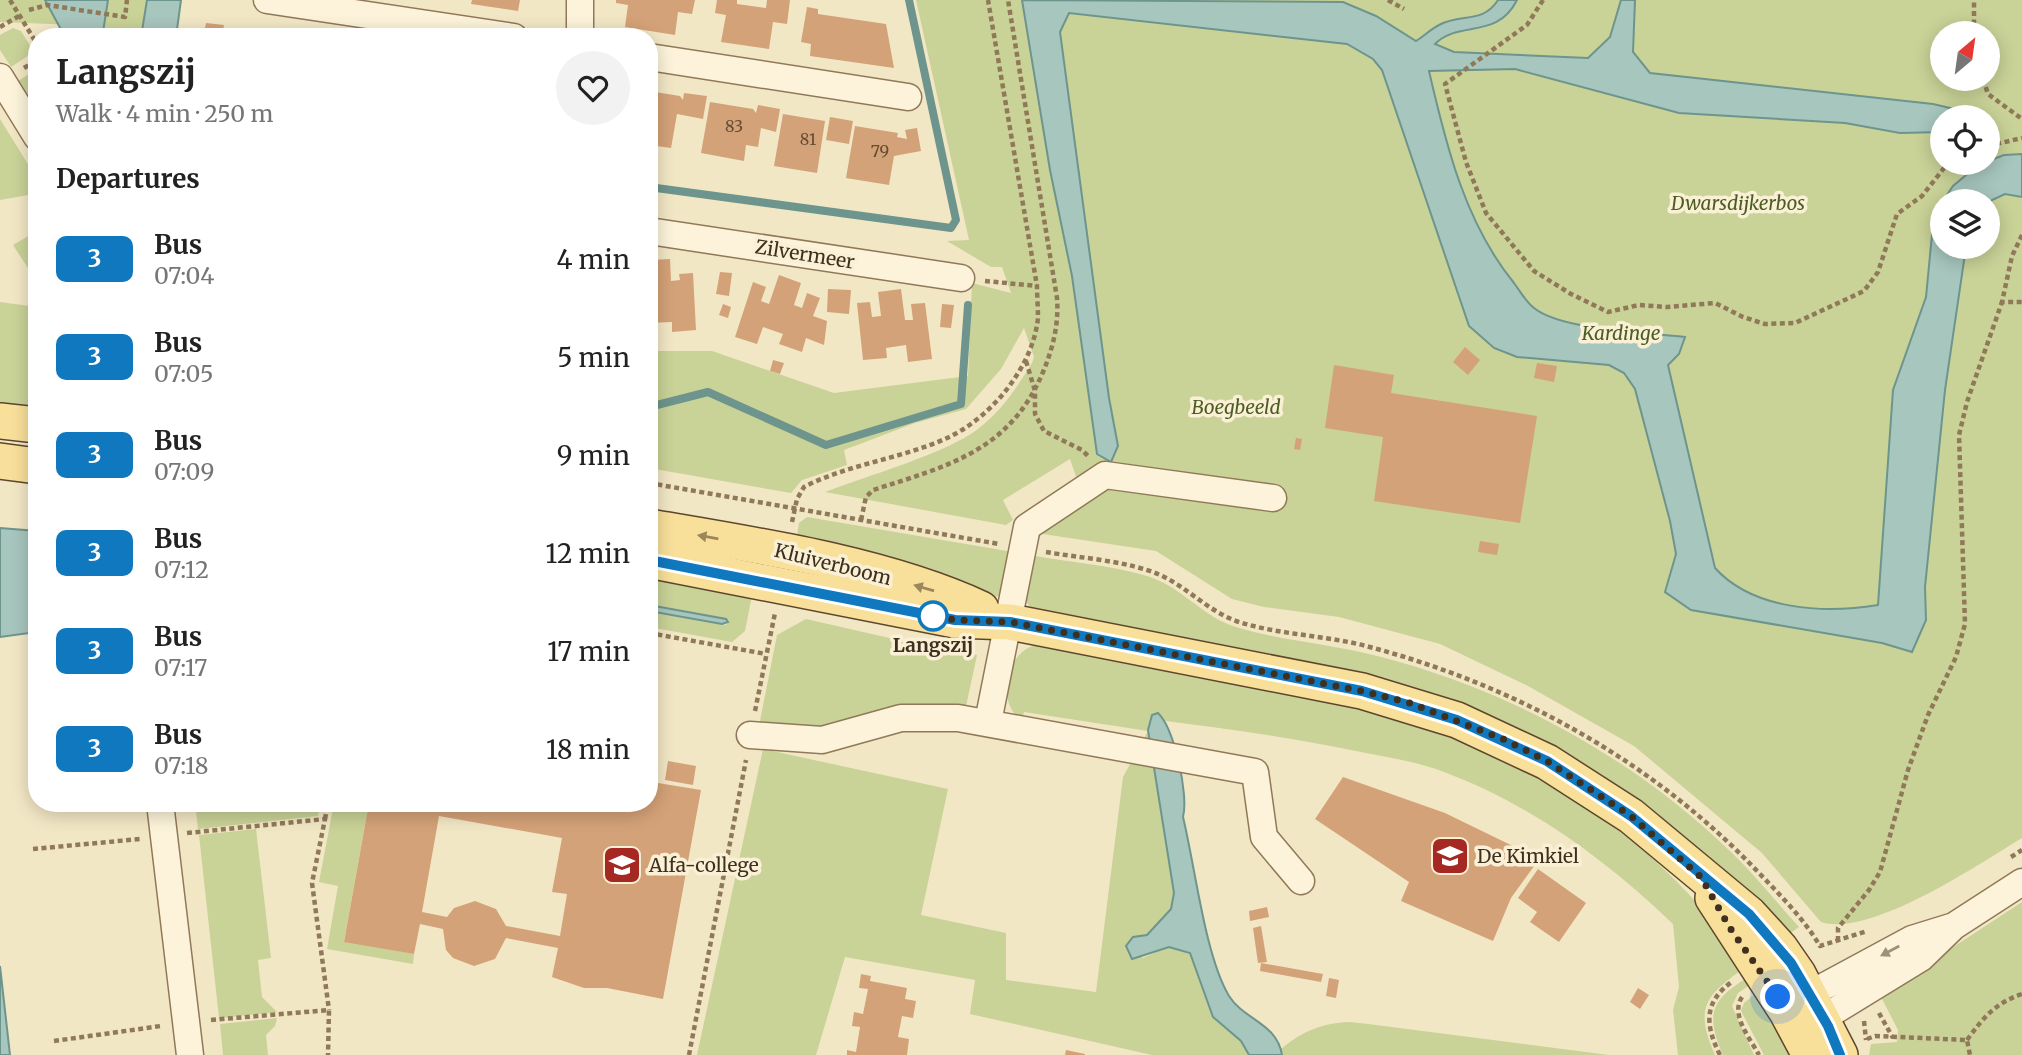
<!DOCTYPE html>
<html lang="en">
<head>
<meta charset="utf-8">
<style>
	:root { --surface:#fff; --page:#f2f2f2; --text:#222; --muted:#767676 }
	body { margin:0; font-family:Merriweather,serif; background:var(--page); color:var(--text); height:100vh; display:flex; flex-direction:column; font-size:26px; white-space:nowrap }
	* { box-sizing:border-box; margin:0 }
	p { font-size:23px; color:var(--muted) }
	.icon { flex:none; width:38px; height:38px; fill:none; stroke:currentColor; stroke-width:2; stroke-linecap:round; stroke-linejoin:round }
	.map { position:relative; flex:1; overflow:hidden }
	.panel { position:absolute; left:28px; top:28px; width:630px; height:784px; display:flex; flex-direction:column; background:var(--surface); border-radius:28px; box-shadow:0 4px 18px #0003 }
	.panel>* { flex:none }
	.badge { padding:0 14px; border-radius:10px; font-size:24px; line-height:46px }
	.needle { width:46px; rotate:29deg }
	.controls { position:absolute; left:1930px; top:21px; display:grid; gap:14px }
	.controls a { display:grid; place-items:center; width:70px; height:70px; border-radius:50%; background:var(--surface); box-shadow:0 4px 18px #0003; font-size:35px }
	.you { position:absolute; width:35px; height:35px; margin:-18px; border:5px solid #fff; border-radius:50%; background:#1a73e8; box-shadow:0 0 0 10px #1a73e833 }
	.map>.badge { position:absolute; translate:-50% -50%; box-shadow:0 0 0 4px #fff }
	h2 { padding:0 28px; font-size:26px; line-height:63px }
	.round { display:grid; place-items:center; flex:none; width:74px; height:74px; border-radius:37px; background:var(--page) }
	.head { display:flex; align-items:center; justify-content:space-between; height:119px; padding:0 28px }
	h1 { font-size:33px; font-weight:700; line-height:52px }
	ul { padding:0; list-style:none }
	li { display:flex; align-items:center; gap:21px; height:98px; padding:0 28px }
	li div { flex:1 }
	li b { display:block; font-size:26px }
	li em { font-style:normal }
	li .badge { min-width:77px; font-weight:700; text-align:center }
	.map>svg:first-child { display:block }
	.green { fill:#c9d297; fill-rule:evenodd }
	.water { fill:#a7c6be; stroke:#6d958d; stroke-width:2 }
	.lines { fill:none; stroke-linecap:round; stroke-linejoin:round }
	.stream { stroke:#6d958d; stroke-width:8 }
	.building { fill:#d4a278; fill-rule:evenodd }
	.minor-casing { stroke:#907959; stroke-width:29 }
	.major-casing { stroke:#5e462d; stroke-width:38 }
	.path { stroke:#907959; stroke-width:4.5; stroke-dasharray:5 3.5; stroke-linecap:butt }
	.minor { stroke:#fcf3da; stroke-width:26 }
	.major { stroke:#f8df9a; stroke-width:35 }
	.oneway { fill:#9c875c }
	.oneway2 { fill:#9e917c }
	.line-casing { stroke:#fff; stroke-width:16 }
	.line { stroke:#1078be; stroke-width:10 }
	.walk { stroke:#3f2f1e; stroke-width:7; stroke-dasharray:0 12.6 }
	.stop-dot { fill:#fff; stroke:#1078be; stroke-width:3.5 }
	.labels { text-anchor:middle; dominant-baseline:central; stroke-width:7; stroke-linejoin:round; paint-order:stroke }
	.number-label { font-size:16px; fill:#644c34 }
	.park-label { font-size:19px; font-style:italic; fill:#4c5d23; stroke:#f9f0d6 }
	.street-label { font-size:19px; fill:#3f2f1e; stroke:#f9f0d6 }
	.stop-label { font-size:19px; font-weight:bold; fill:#3f2f1e; stroke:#f9f0d6 }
	.poi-label { font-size:19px; fill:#3f2f1e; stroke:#f9f0d6; text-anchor:start }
</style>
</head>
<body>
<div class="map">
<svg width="2022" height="1055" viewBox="0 0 2022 1055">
	<rect width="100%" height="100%" fill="#f2e7c5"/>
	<g class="green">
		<path d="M0 0H147L141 37 102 32 103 26 0 22Z"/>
		<path d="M916 0H2022V838C1979 864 1870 938 1821 922L1762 853 1634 746 1528 686 1440 644 1339 617 1264 607 1232 599 1156 551 1036 533 1082 494 1070 459 1003 500 1013 520 1006 525 825 492C866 476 945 454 978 429 1002 411 1017 387 1032 363L1034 357 1024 328 1001 369 966 409 915 423 844 450 847 465 802 480 791 493 649 468V351H712L834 393 968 376 972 283 1011 293 1002 267H991L947 241 969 240ZM1942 33H1988V79H1942ZM1942 117H1988V163H1942ZM1942 201H1988V247H1942Z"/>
		<path d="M13 28 21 31 34 52 11 67 0 50V35Z"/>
		<path d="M37 69V113L18 81Z"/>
		<path d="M0 119 34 174H37V192L34 194 0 200Z"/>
		<path d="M37 231V282L13 245Z"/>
		<path d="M0 302 37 307V411L0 402Z"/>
		<path d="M807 517 1007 551 1009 553 1000 595 992 599 795 547 799 523Z"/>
		<path d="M1035 556C1068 562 1126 567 1155 579 1184 590 1205 618 1236 627 1282 641 1331 644 1377 656 1508 689 1634 758 1731 852 1755 875 1776 902 1799 927L1782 939 1600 777 1033 611 1025 600 1032 558Z"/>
		<path d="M649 574 754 585 745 631 732 642 649 627V611L722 624 726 625 728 621 649 605Z"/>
		<path d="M806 619 929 647 931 645 977 655 965 711 828 730 759 726 777 635Z"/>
		<path d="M1037 645C1101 659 1165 671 1230 682 1292 693 1356 703 1416 722 1550 765 1667 851 1747 966 1707 995 1693 1005 1715 1055H1678L1673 1010 1679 987 1673 924C1606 860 1532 805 1444 772 1416 761 1384 757 1356 751 1293 738 1230 729 1166 721L1158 713 1152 715 1148 730 1174 893 1171 909 1147 935 1142 958 1169 947 1190 954 1213 1017 1241 1041 1249 1055H1152L970 1014 975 980 845 957 816 1055H697L763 749 948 789 921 915 1006 933V980L1096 992 1123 777 1148 731 1024 712 1022 720C995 704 1006 650 1037 645Z"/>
		<path d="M195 803H320L318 816 198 829Z"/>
		<path d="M334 803H369L344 941 414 954 413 964 327 949 338 886 319 882Z"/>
		<path d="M256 829 271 958 258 960 262 997 277 1012 219 1018 199 835Z"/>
		<path d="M2022 902V1055H1869L1871 1044 1897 1042 1898 1030 1880 995Z"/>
		<path d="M1753 974 1757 980 1738 993 1732 1006 1754 1055H1723C1703 1010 1714 998 1753 974Z"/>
		<path d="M1762 988 1801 1055H1764L1741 1011 1744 1003Z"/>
		<path d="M277 1018 275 1026 266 1035 268 1055H223L220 1024Z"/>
		<path d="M1350 1022 1368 1024 1609 1055H1282L1281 1049C1302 1031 1323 1023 1350 1022Z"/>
	</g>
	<g class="water">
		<path d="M45 0H108L103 32 127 37H65Z"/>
		<path d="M147 0H181L176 37H141Z"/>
		<path d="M1022 0 1343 2 1376 16 1416 41C1424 36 1431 29 1439 25 1461 13 1483 24 1498 0H1517C1497 40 1459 20 1435 44L1454 52 1588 58 1610 37 1621 0H1635L1633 52 1650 73 1933 104 1954 109 1959 117H1942V132L1900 133 1845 123 1679 113 1515 69 1429 71C1446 145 1465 223 1514 283 1520 291 1526 302 1534 308 1561 330 1648 333 1685 337L1679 354 1668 365 1715 568C1753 610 1824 614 1878 605L1893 390 1926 297 1934 214 1953 186 1978 165 2004 155 2022 154V197L2005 194 1988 202 1942 201V247H1966L1945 390 1925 587 1926 620 1912 652 1882 643 1691 610 1665 592 1676 554 1670 521 1635 389 1624 373 1609 365 1517 357 1494 348 1469 326 1382 70 1373 59 1347 44 1069 13 1060 32 1109 398 1118 446 1111 462 1097 454 1072 276 1050 170Z"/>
		<path d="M0 528 37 531V632L0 637Z"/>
		<path d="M649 605 726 619 728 622 722 624 649 611Z"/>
		<path d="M1158 713C1174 728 1189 795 1183 817 1195 866 1205 956 1229 996 1244 1020 1277 1023 1282 1055H1249L1241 1041 1213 1017 1190 953 1169 947 1132 959 1126 946 1133 937 1147 935 1171 909 1174 893 1148 730 1152 715Z"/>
		<path d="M0 966 10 1055H0Z"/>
	</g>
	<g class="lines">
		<g class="stream">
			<path d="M649 187 951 228 956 220 909 0"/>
			<path d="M649 407 708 392 826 445 961 404 968 305"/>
		</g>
	</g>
	<g class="building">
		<path d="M472 0H520L518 11 471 4Z"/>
		<path d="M616 0H695L692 14 678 12 675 35 625 27 628 5 616 3Z"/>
		<path d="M717 0H737V4L766 8 767 0H790L787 24 773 22 769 49 721 42 726 15 715 13Z"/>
		<path d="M807 7 818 9V14L886 24 894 68 810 56 811 44 801 42Z"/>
		<path d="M206 23 224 25 222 37H203Z"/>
		<path d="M278 32 297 35V37H277Z"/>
		<path d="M649 91 680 96 683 100 684 93 707 96 703 119 677 114 671 148 649 145Z"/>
		<path d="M710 102 753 109 756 113 758 105 780 109 776 132 761 128 758 147 746 145 744 161 701 153Z"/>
		<path d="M783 114 825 121 817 173 774 166Z"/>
		<path d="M830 117 853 121 849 144 826 140Z"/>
		<path d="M855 126 898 133 897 137 907 139 905 130 917 128 921 151 894 156 889 185 846 178Z"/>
		<path d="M670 259 671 281 680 280 679 274 693 273 696 330 672 332V322L649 323V260Z"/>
		<path d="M720 272 732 273 729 296 716 294Z"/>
		<path d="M779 275 801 283 794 305 802 308 807 293 820 298 813 316 827 321 824 345 806 338 802 352 779 344 783 334 763 327 757 344 735 337 753 282 766 287 761 301 769 304Z"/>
		<path d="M828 289 851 290 849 314 827 312Z"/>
		<path d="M901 289 905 320H913L911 304 925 303 932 359 908 362 906 345 886 348 887 358 863 360 857 303 870 302 872 317 881 316 878 292Z"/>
		<path d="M723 304 731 307 728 318 719 315Z"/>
		<path d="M942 304 954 305 951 328 940 327Z"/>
		<path d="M1465 347 1480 360 1468 375 1453 362Z"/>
		<path d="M773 360 784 363 780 374 770 371Z"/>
		<path d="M1537 363 1557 366 1554 382 1534 378Z"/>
		<path d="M1334 365 1394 375 1391 393 1537 416 1520 523 1374 501 1383 437 1325 428Z"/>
		<path d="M1296 438 1302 439 1300 450 1294 449Z"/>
		<path d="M1480 541 1499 544 1497 555 1478 552Z"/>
		<path d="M668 761 696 766 693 785 665 780Z"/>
		<path d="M651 776 658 783 701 790 663 999 607 988H584L552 977 558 948 506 938 495 959 474 966 453 958 446 950 443 929 420 924 414 954 344 942 369 803H649ZM439 816 562 838 552 892 567 894 560 936 506 926 496 909 475 901 454 908 447 917 422 912Z"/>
		<path d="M1343 777 1445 813 1521 850 1537 862 1511 898 1493 941 1401 901 1409 882 1315 819Z"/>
		<path d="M1538 869 1586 903 1559 942 1530 922 1537 912 1518 898Z"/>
		<path d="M1267 907 1269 917 1250 921 1249 911Z"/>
		<path d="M1261 926 1267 962 1258 963 1253 928Z"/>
		<path d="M1261 963 1323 974 1321 982 1260 971Z"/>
		<path d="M861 974 871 976 870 981 907 988 905 999 916 1001 913 1018 902 1016 898 1037 909 1039 907 1055H847V1050L856 1052 860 1027 852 1026 854 1012 863 1014 868 989 859 988Z"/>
		<path d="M1329 978 1339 980 1336 998 1326 996Z"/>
		<path d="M1638 988 1649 995 1640 1009 1630 1002Z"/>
		<path d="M1066 1050 1085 1054V1055H1065Z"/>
	</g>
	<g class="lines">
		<defs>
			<g id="minor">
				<path d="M267 0 514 37"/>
				<path d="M580 0V37"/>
				<path d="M649 57 908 97"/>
				<path d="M0 77 37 137"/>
				<path d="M649 231 961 278"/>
				<path d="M988 722 1027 527 1105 475 1273 498"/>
				<path d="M750 735 822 740 901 718H958L1255 772 1264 837 1301 881"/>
				<path d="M160 803 190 1055"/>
				<path d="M1954 926 1912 939 1810 994 1792 1021 1823 1018 1921 958 1954 926 2022 882"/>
			</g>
			<g id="major">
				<path d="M0 421 37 425"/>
				<path d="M0 461 37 466"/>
				<path d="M649 527C755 545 884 564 981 609"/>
				<path d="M649 560 955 620 1010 622 1362 691 1457 720 1547 762 1631 816 1749 914 1780 948 1798 974 1840 1055"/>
				<path d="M1713 898 1787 1012 1810 1055"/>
			</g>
		</defs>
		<use href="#minor" class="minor-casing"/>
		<use href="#major" class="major-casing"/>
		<g class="path">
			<path d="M10 0 37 44"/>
			<path d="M1388 0 1404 9"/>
			<path d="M1543 0 1527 25 1445 84 1466 162 1486 213 1534 271 1571 294 1608 312 1639 305 1667 307 1715 303 1743 317 1765 324 1795 323 1864 291 1878 272 1897 214 1922 196 1948 163"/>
			<path d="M29 10 47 5 125 17 127 0"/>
			<path d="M0 27 19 16"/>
			<path d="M1974 33V0"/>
			<path d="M24 68 37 60"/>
			<path d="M1983 79 1988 94 2022 119"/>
			<path d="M1988 146 2022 138"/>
			<path d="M2022 235 2012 256 2002 302H2022"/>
			<path d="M985 281 1037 286"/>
			<path d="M1026 361 1035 391V414L1044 431 1082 450 1088 456"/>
			<path d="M649 483 999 544"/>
			<path d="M861 520 866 497 873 490C948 466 1010 451 1043 372 1053 348 1059 324 1057 298L1008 0"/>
			<path d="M792 522 797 499 804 487C848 464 901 459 947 438 991 418 1033 367 1038 318 1038 308 1037 296 1037 286L988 0"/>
			<path d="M1046 552C1080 558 1129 561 1160 575 1187 587 1207 610 1236 621 1278 635 1324 635 1366 646 1515 685 1653 761 1759 873 1781 896 1804 919 1820 946L1867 931"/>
			<path d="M649 633 766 654"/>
			<path d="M755 711 775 613"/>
			<path d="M325 819 328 803"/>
			<path d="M187 833 325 819 312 883 329 1010"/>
			<path d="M33 849 140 839"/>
			<path d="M2011 857 2022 850"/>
			<path d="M1838 941V928L1869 890 1880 872 1908 770 1928 715 1956 657 1965 624 1959 435 1967 402 2002 302"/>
			<path d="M1742 997C1730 1015 1750 1038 1759 1055"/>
			<path d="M1879 1013 1893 1038"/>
			<path d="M211 1020 329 1010 328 1055"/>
			<path d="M1864 1021 1866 1040"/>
			<path d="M1867 1039 1875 1036 1967 1040 1970 1055"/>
			<path d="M1967 1040C1983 1018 1995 1003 2022 994"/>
			<path d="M54 1041 161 1026"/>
			<path d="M689 1055 746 760"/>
			<path d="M1720 1055C1705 1025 1703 1002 1733 981"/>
		</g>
		<use href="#minor" class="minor"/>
		<use href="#major" class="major"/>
	</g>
	<defs><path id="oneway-solid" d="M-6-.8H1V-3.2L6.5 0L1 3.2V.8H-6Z" transform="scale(1.75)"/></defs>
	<g class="oneway">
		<use href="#oneway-solid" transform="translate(708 537) rotate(-170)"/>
		<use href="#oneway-solid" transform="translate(924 588) rotate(-164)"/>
	</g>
	<use class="oneway2" href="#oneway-solid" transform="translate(1890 951) rotate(152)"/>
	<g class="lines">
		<defs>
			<path id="line" d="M649 560 955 620 1010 622 1362 691 1457 720 1547 761 1631 816 1749 914 1791 963 1828 1026 1840 1055"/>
		</defs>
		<use href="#line" class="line-casing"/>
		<use href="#line" class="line"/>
		<path class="walk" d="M933 616 930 615 955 620 1010 622 1362 691 1410 703 1503 739 1547 761 1631 816 1701 877 1730 928 1778 997"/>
	</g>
	<defs>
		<symbol id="school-square" viewBox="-11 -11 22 22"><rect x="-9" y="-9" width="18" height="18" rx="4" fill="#a52823" stroke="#f9f0d6"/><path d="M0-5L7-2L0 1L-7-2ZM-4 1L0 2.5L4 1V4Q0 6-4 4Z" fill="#fff"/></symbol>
		<symbol id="university-square" viewBox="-11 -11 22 22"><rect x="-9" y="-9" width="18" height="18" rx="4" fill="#a52823" stroke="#f9f0d6"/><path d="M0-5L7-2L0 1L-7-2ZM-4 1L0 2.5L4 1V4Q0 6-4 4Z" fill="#fff"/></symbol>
	</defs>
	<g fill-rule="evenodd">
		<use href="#school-square" x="1428" y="834" width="44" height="44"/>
		<use href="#university-square" x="600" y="843" width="44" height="44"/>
	</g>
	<circle class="stop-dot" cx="933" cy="616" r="14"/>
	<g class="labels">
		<g class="number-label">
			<text x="734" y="126">83</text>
			<text x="808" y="139">81</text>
			<text x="880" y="151">79</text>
		</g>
		<g class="park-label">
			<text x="1738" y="203">Dwarsdijkerbos</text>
			<text x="1621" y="333">Kardinge</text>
			<text x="1236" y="407">Boegbeeld</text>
		</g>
		<g class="street-label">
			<text transform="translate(805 254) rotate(9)">Zilvermeer</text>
			<text transform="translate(833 564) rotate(14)">Kluiverboom</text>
		</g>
		<g class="stop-label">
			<text x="933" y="645">Langszij</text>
		</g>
		<g class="poi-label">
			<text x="1477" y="856">De Kimkiel</text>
			<text x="649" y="865">Alfa-college</text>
		</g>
	</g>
</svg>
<div class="controls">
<a><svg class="needle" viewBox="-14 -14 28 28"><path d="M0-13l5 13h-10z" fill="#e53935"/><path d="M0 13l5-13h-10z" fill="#767676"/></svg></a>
<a><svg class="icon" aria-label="locate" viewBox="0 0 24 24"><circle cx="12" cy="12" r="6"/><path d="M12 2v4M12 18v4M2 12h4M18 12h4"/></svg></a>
<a><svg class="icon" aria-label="layers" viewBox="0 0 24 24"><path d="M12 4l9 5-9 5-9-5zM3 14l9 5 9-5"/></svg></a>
</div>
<div class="you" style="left:1778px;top:997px"></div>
<section class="panel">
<div class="head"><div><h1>Langszij</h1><p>Walk · 4 min · 250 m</p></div><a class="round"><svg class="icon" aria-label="heart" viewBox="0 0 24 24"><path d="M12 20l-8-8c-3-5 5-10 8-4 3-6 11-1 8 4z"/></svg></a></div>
<h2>Departures</h2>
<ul>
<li><span class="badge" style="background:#1078be;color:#fff">3</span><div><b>Bus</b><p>07:04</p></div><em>4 min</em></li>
<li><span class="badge" style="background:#1078be;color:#fff">3</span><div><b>Bus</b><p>07:05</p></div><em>5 min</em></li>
<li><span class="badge" style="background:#1078be;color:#fff">3</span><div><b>Bus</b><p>07:09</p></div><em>9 min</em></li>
<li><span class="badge" style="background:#1078be;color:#fff">3</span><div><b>Bus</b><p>07:12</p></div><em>12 min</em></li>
<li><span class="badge" style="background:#1078be;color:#fff">3</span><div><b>Bus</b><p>07:17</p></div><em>17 min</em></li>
<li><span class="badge" style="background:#1078be;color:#fff">3</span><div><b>Bus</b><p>07:18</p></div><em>18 min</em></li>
</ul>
</section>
</div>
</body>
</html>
